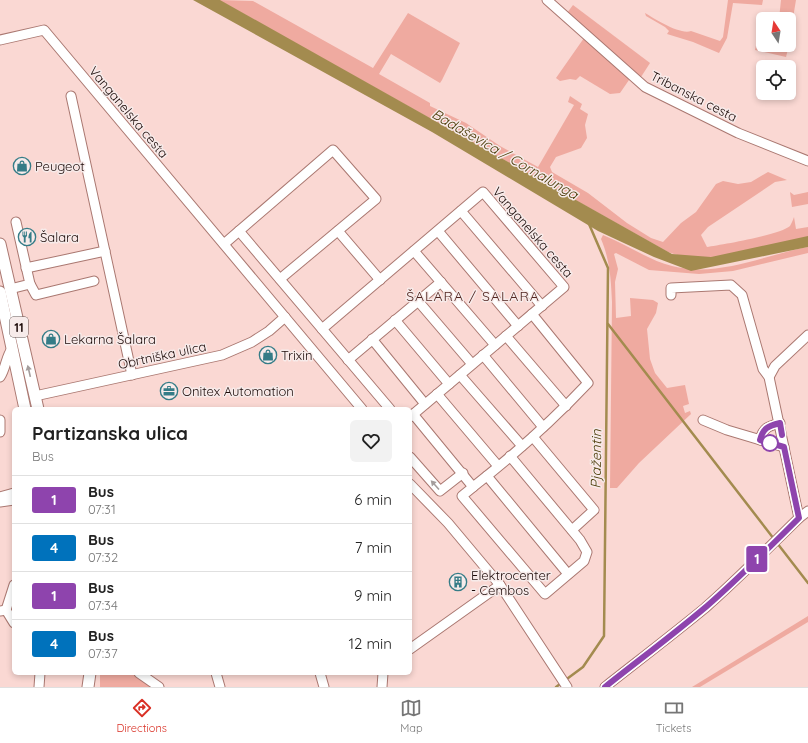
<!DOCTYPE html>
<html lang="en">
<head>
<meta charset="utf-8">
<style>
	:root { --surface:#fff; --page:#f2f2f2; --text:#222; --muted:#767676; --line:#e0e0e0; --accent:#d93025 }
	body { margin:0; font-family:Quicksand,sans-serif; background:var(--page); color:var(--text); height:100vh; display:flex; flex-direction:column; font-size:15px; white-space:nowrap }
	* { box-sizing:border-box; margin:0 }
	p { font-size:13px; color:var(--muted) }
	.icon { flex:none; width:22px; height:22px; fill:none; stroke:currentColor; stroke-width:2; stroke-linecap:round; stroke-linejoin:round }
	.map { position:relative; flex:1; overflow:hidden }
	.drawer { position:absolute; left:12px; top:407px; width:400px; height:268px; display:flex; flex-direction:column; background:var(--surface); border-radius:6px; box-shadow:0 2px 6px #0003 }
	.drawer>* { flex:none }
	.badge { padding:0 8px; border-radius:3px; font-size:14px; line-height:26px }
	.needle { width:26px; rotate:348deg }
	.buttons { position:absolute; left:756px; top:12px; display:grid; gap:8px }
	.buttons a { display:grid; place-items:center; width:40px; height:40px; border-radius:6px; background:var(--surface); box-shadow:0 2px 6px #0003; font-size:20px }
	.map>.badge { position:absolute; translate:-50% -50%; box-shadow:0 0 0 2px #fff }
	.round { display:grid; place-items:center; flex:none; width:42px; height:42px; border-radius:6px; background:var(--page) }
	.head { display:flex; align-items:center; justify-content:space-between; height:68px; padding:0 20px }
	h1 { font-size:19px; font-weight:700; line-height:30px }
	ul { padding:0; list-style:none }
	li { display:flex; align-items:center; gap:12px; height:48px; padding:0 20px; border-top:1px solid var(--line) }
	li div { flex:1 }
	li b { display:block; font-size:15px }
	li em { font-style:normal }
	li .badge { min-width:44px; font-weight:700; text-align:center }
	.menu { display:flex; justify-content:space-around; align-items:center; height:56px; border-top:1px solid var(--line); background:var(--surface); font-size:11px; color:var(--muted) }
	.menu a { display:grid; justify-items:center; gap:2px }
	.menu .active { color:var(--accent) }
	.map>svg:first-child { display:block }
	.green { fill:#efaaa0 }
	.water { fill:#a38b4f }
	.lines { fill:none; stroke-linecap:round; stroke-linejoin:round }
	.stream { stroke:#a38b4f; stroke-width:2.5 }
	.minor-casing { stroke:#aa7871; stroke-width:11 }
	.major-casing { stroke:#aa7871; stroke-width:13 }
	.minor { stroke:#fff; stroke-width:9 }
	.major { stroke:#fff; stroke-width:11 }
	.oneway { fill:#a49d9c }
	.line-casing { stroke:#fff; stroke-width:9 }
	.line { stroke:#8e44ad; stroke-width:6 }
	.stop-dot { fill:#fff; stroke:#8e44ad; stroke-width:2 }
	.labels { text-anchor:middle; dominant-baseline:central; stroke-width:3; stroke-linejoin:round; paint-order:stroke }
	.shield { fill:#f7ebea; stroke:#5e4e4c; stroke-width:1 }
	.shield-label { font-size:12px; font-weight:bold; fill:#1c0a08 }
	.street-label { font-size:13px; fill:#1c0a08; stroke:#f7ebea }
	.poi-label { font-size:13px; fill:#1c0a08; stroke:#f7ebea; text-anchor:start }
	.water-label { font-size:14px; font-style:italic; fill:#4c3b08; stroke:#f7ebea }
	.neighbourhood-label { font-size:14px; letter-spacing:1px; fill:#512621; stroke:#f7ebea }
</style>
</head>
<body>
<div class="map">
<svg width="808" height="687" viewBox="0 0 808 687">
	<rect width="100%" height="100%" fill="#fad8d3"/>
	<g class="green">
		<path d="M219 0 253 1 373 68 408 13 460 43 442 80 440 83 391 54 379 74 430 103V106L466 123 500 146 538 167 574 105 568 102 570 96 582 104 580 109 588 114 585 125 587 138 581 148 556 157 550 167 552 172 588 193 627 223 651 238 663 242 681 223 696 212 716 184 723 181 738 184 751 182 768 172 787 180 775 182 708 227 701 235 707 247C721 245 780 235 790 226 791 224 793 220 794 217L796 229 808 227V237C765 248 712 269 668 252Z"/>
		<path d="M728 0H763L762 5 733 3 727 38 719 53 693 42 667 34 669 31 665 27 646 16 645 13C655 19 680 35 691 31L720 41 723 37Z"/>
		<path d="M781 0H796L789 42V19H779Z"/>
		<path d="M573 5 650 63 641 77 567 13Z"/>
		<path d="M584 38 628 76 629 80 620 93 610 94 580 76 576 80 570 79 560 81 556 78Z"/>
		<path d="M757 40 763 41V45H789L786 57 755 50Z"/>
		<path d="M790 192 794 195 808 192V204L792 207Z"/>
		<path d="M603 235C626 244 648 260 672 266 718 278 764 255 808 247V253L733 271 699 274 649 270 616 253 614 254 618 269 615 282 616 318 631 316 630 298 653 300 658 303 656 313 647 329 650 359 655 373 667 388 685 385 689 404 683 406 685 413 690 411 691 414 639 463 617 488H610L612 302C611 280 610 260 601 239Z"/>
		<path d="M808 616V622L700 687H692Z"/>
		<path d="M108 673H131L151 687H100V675Z"/>
	</g>
	<path class="water" d="M193 0H220L672 254 711 257 808 236V247L691 271 654 257 598 231 432 132Z"/>
	<g class="lines">
		<g class="stream">
			<path d="M608 324 808 583"/>
			<path d="M556 687 583 667 604 636 608 268 589 224"/>
		</g>
		<defs>
			<g id="minor">
				<path d="M547 0 645 87 738 133 808 161"/>
				<path d="M0 40 44 30 362 409"/>
				<path d="M71 96 132 375"/>
				<path d="M461 211 542 306"/>
				<path d="M239 231 333 150 376 199 280 279"/>
				<path d="M338 231 380 280"/>
				<path d="M438 231 518 326"/>
				<path d="M224 244 239 231 390 409"/>
				<path d="M414 251 495 345"/>
				<path d="M26 268 105 251"/>
				<path d="M30 284 36 295 94 281"/>
				<path d="M10 289 30 284 16 222"/>
				<path d="M418 301 472 364"/>
				<path d="M395 320 449 384"/>
				<path d="M322 329 483 192 564 287 410 417"/>
				<path d="M506 336 566 406"/>
				<path d="M372 339 425 404"/>
				<path d="M483 355 543 427"/>
				<path d="M348 360 441 282"/>
				<path d="M460 375 522 446"/>
				<path d="M0 377C6 368 6 356 12 349"/>
				<path d="M769 377 775 366 808 335"/>
				<path d="M437 394 498 466"/>
				<path d="M35 396 222 355 252 342 269 331 285 317"/>
				<path d="M413 414 473 487C514 455 553 420 588 383L532 314"/>
				<path d="M0 420V432"/>
				<path d="M703 420 727 430 784 447"/>
				<path d="M533 437 594 510 572 530"/>
				<path d="M760 440C763 428 768 426 780 423"/>
				<path d="M410 457 440 491 463 473"/>
				<path d="M487 476 568 574"/>
				<path d="M410 484 448 523 500 585 567 687"/>
				<path d="M473 487 462 496 545 594 584 561 587 552 580 540 510 456"/>
				<path d="M0 497 14 493"/>
				<path d="M0 502 14 500"/>
				<path d="M799 518 808 511"/>
				<path d="M6 610 14 585"/>
				<path d="M0 611 6 610 14 623"/>
				<path d="M410 649 500 585"/>
				<path d="M139 673 159 687"/>
				<path d="M216 673 220 687"/>
				<path d="M320 673 324 687"/>
				<path d="M39 687 40 673"/>
				<path d="M382 687 383 673"/>
				<path d="M605 687C638 661 672 635 705 608 738 579 768 548 799 518L769 377 763 369 742 295 731 285 671 288V295"/>
			</g>
			<g id="major">
				<path d="M0 244 38 409"/>
				<path d="M0 292 25 409"/>
				<path d="M88 687 90 673"/>
			</g>
		</defs>
		<use href="#minor" class="minor-casing"/>
		<use href="#major" class="major-casing"/>
		<use href="#minor" class="minor"/>
		<use href="#major" class="major"/>
	</g>
	<defs><path id="oneway-solid" d="M-6-.8H1V-3.2L6.5 0L1 3.2V.8H-6Z"/></defs>
	<g class="oneway">
		<use href="#oneway-solid" transform="translate(29 371) rotate(-103)"/>
		<use href="#oneway-solid" transform="translate(435 485) rotate(-132)"/>
	</g>
	<g class="lines">
		<defs>
			<path id="line" d="M605 687C639 660 674 634 707 606 739 578 769 548 799 518L784 447 760 440C763 428 768 426 780 423L782 435"/>
		</defs>
		<use href="#line" class="line-casing"/>
		<use href="#line" class="line"/>
	</g>
	<defs>
		<symbol id="shop-ring" viewBox="-11 -11 22 22"><circle r="9.5" fill="#f7ebea" stroke="#357c87" stroke-width="1.5"/><path d="M-5-2.5h2.3a2.7 3.5 0 0 1 5.4 0H5L5.5 6h-11ZM-1.5-2.5h3a1.5 2.3 0 0 0-3 0Z" fill="#357c87"/></symbol>
		<symbol id="restaurant-ring" viewBox="-11 -11 22 22"><circle r="9.5" fill="#f7ebea" stroke="#357c87" stroke-width="1.5"/><path d="M-5-6h1v4h1v-4h1v4h1v-4h1v5L-1.5 .5V6h-2V.5L-5-1ZM5-6V6H3V1.5H1.5Q1.5-4 5-6Z" fill="#357c87"/></symbol>
		<symbol id="office-ring" viewBox="-11 -11 22 22"><circle r="9.5" fill="#f7ebea" stroke="#357c87" stroke-width="1.5"/><path d="M-6-3h4V-5.5h4V-3h4V5H-6ZM-1-4.5V-3h2v-1.5ZM-6 0V1H6V0Z" fill="#357c87"/></symbol>
		<symbol id="building-ring" viewBox="-11 -11 22 22"><circle r="9.5" fill="#f7ebea" stroke="#357c87" stroke-width="1.5"/><path d="M-4-6H4V6H1V3H-1V6H-4ZM-2.5-4.3h1.7v1.8h-1.7ZM.8-4.3h1.7v1.8H.8ZM-2.5-1h1.7V.8h-1.7ZM.8-1h1.7V.8H.8Z" fill="#357c87"/></symbol>
	</defs>
	<g fill-rule="evenodd">
		<use href="#shop-ring" x="12" y="156" width="20" height="20"/>
		<use href="#restaurant-ring" x="17" y="227" width="20" height="20"/>
		<use href="#shop-ring" x="41" y="329" width="20" height="20"/>
		<use href="#shop-ring" x="258" y="345" width="20" height="20"/>
		<use href="#office-ring" x="159" y="381" width="20" height="20"/>
		<use href="#building-ring" x="448" y="572" width="20" height="20"/>
	</g>
	<circle class="stop-dot" cx="770" cy="443" r="8"/>
	<g class="labels">
		<rect class="shield" x="10" y="317" width="18" height="20" rx="3"/>
		<g class="shield-label">
			<text x="19" y="327">11</text>
		</g>
		<g class="street-label">
			<text transform="translate(694 96) rotate(27)">Tribanska cesta</text>
			<text transform="translate(129 112) rotate(50)">Vanganelska cesta</text>
			<text transform="translate(533 232) rotate(49)">Vanganelska cesta</text>
			<text transform="translate(162 355) rotate(-12)">Obrtniška ulica</text>
		</g>
		<g class="poi-label">
			<text x="35" y="166">Peugeot</text>
			<text x="40" y="237">Šalara</text>
			<text x="64" y="339">Lekarna Šalara</text>
			<text x="281" y="355">Trixin</text>
			<text x="182" y="391">Onitex Automation</text>
			<text x="471" y="575">Elektrocenter<tspan x="471" dy="15">- Cembos</tspan></text>
		</g>
		<g class="water-label">
			<text transform="translate(505 154) rotate(30)">Badaševica / Cornalunga</text>
			<text transform="translate(596 459) rotate(-89)">Pjažentin</text>
		</g>
		<g class="neighbourhood-label">
			<text x="473" y="296">ŠALARA / SALARA</text>
		</g>
	</g>
</svg>
<div class="buttons">
<a><svg class="needle" viewBox="-14 -14 28 28"><path d="M0-13l5 13h-10z" fill="#e53935"/><path d="M0 13l5-13h-10z" fill="#767676"/></svg></a>
<a><svg class="icon" aria-label="locate" viewBox="0 0 24 24"><circle cx="12" cy="12" r="6"/><path d="M12 2v4M12 18v4M2 12h4M18 12h4"/></svg></a>
</div>
<b class="badge" style="left:757px;top:559px;background:#8e44ad;color:#fff">1</b>
<section class="drawer">
<div class="head"><div><h1>Partizanska ulica</h1><p>Bus</p></div><a class="round"><svg class="icon" aria-label="heart" viewBox="0 0 24 24"><path d="M12 20l-8-8c-3-5 5-10 8-4 3-6 11-1 8 4z"/></svg></a></div>
<ul>
<li><span class="badge" style="background:#8e44ad;color:#fff">1</span><div><b>Bus</b><p>07:31</p></div><em>6 min</em></li>
<li><span class="badge" style="background:#0072bc;color:#fff">4</span><div><b>Bus</b><p>07:32</p></div><em>7 min</em></li>
<li><span class="badge" style="background:#8e44ad;color:#fff">1</span><div><b>Bus</b><p>07:34</p></div><em>9 min</em></li>
<li><span class="badge" style="background:#0072bc;color:#fff">4</span><div><b>Bus</b><p>07:37</p></div><em>12 min</em></li>
</ul>
</section>
</div>
<nav class="menu">
<a class="active"><svg class="icon" aria-label="directions" viewBox="0 0 24 24"><path d="M12 3l9 9-9 9-9-9zM9 14v-3h6M13 9l2 2-2 2"/></svg>Directions</a>
<a><svg class="icon" aria-label="map" viewBox="0 0 24 24"><path d="M3 6l6-2 6 2 6-2v14l-6 2-6-2-6 2zM9 4v14M15 6v14"/></svg>Map</a>
<a><svg class="icon" aria-label="tickets" viewBox="0 0 24 24"><path d="M3 7h18v10H3zM15 7v10"/></svg>Tickets</a>
</nav>
</body>
</html>
